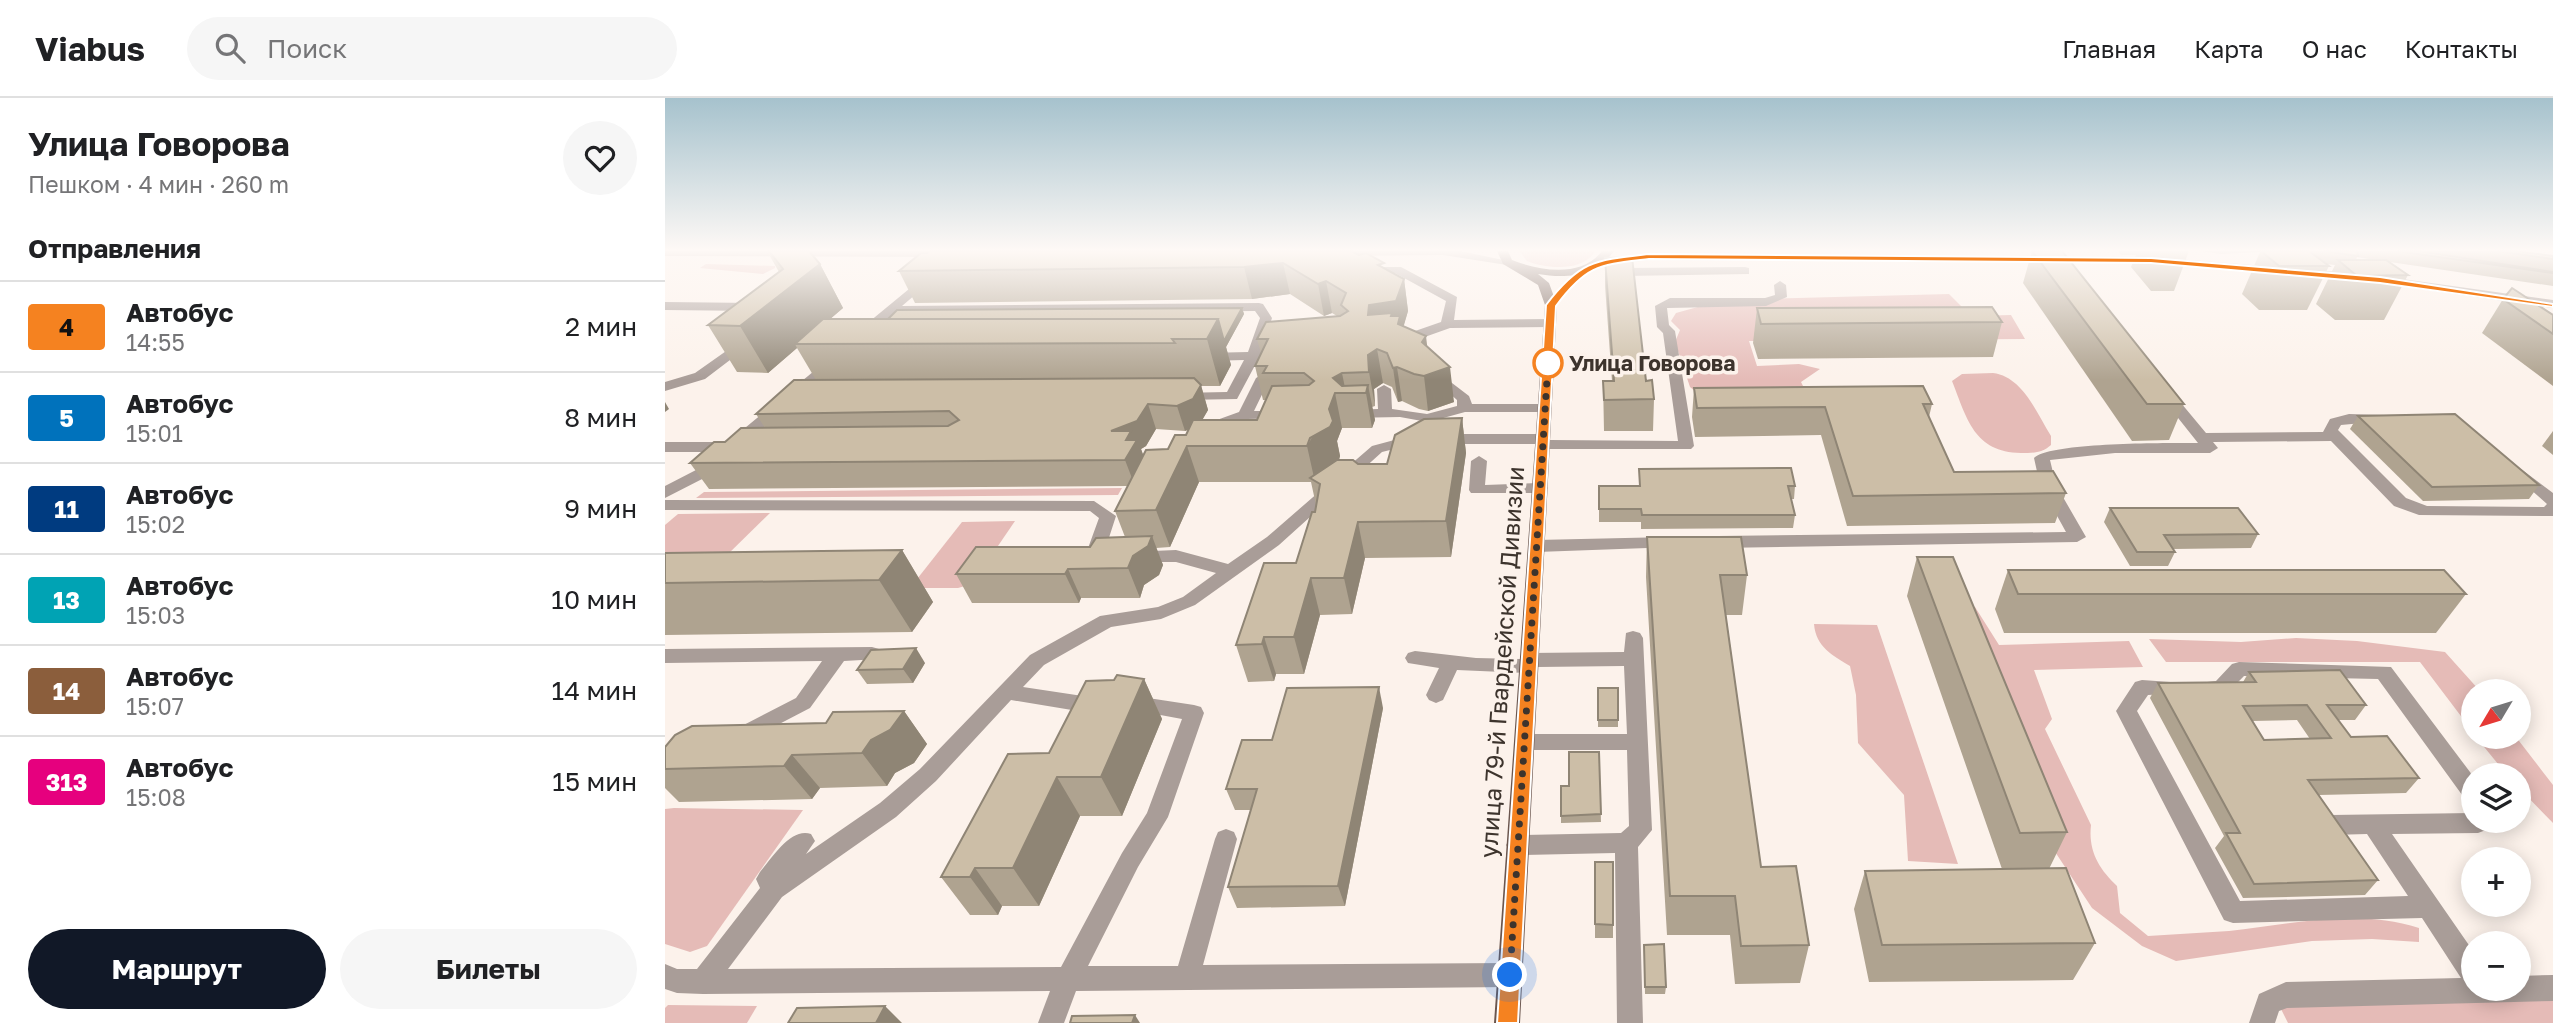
<!DOCTYPE html>
<html lang="ru">
<head>
<meta charset="utf-8">
<style>
	:root { --surface:#fff; --page:#f6f6f6; --text:#202124; --muted:#757577; --line:#e0e0e0; --accent:#111827 }
	body { margin:0; font-family:"Golos Text",sans-serif; background:var(--page); color:var(--text); height:100vh; display:flex; flex-direction:column; font-size:26px; white-space:nowrap }
	* { box-sizing:border-box; margin:0 }
	p { font-size:23px; color:var(--muted) }
	.icon { flex:none; width:38px; height:38px; fill:none; stroke:currentColor; stroke-width:2; stroke-linecap:round; stroke-linejoin:round }
	.map { position:relative; flex:1; overflow:hidden }
	.details { display:flex; flex-direction:column; background:var(--surface); width:665px }
	.details>* { flex:none }
	.badge { padding:0 14px; border-radius:5px; font-size:24px; line-height:46px }
	.needle { width:46px; rotate:232deg }
	.fabs { position:absolute; left:1796px; top:581px; display:grid; gap:14px }
	.fabs a { display:grid; place-items:center; width:70px; height:70px; border-radius:50%; background:var(--surface); box-shadow:0 4px 18px #0003; font-size:35px }
	.you { position:absolute; width:35px; height:35px; margin:-18px; border:5px solid #fff; border-radius:50%; background:#1a73e8; box-shadow:0 0 0 10px #1a73e833 }
	.map>.badge { position:absolute; translate:-50% -50%; box-shadow:0 0 0 4px #fff }
	h2 { padding:0 28px; font-size:26px; line-height:63px }
	.round { display:grid; place-items:center; flex:none; width:74px; height:74px; border-radius:37px; background:var(--page) }
	.headline { display:flex; align-items:center; justify-content:space-between; height:119px; padding:0 28px }
	h1 { font-size:33px; font-weight:700; line-height:52px }
	.cta { display:flex; gap:14px; margin-top:auto; padding:14px 28px }
	.cta a { flex:1; height:80px; border-radius:42px; background:var(--accent); color:#fff; font-size:28px; font-weight:700; line-height:80px; text-align:center }
	.cta a+a { background:var(--page); color:var(--text) }
	ul { padding:0; list-style:none }
	li { display:flex; align-items:center; gap:21px; height:91px; padding:0 28px; border-top:2px solid var(--line) }
	li div { flex:1 }
	li b { display:block; font-size:26px }
	li em { font-style:normal }
	li .badge { min-width:77px; font-weight:700; text-align:center }
	header { display:flex; align-items:center; gap:42px; box-sizing:border-box; height:98px; padding:0 35px; background:var(--surface); border-bottom:2px solid var(--line) }
	header strong { font-size:33px }
	nav { display:flex; gap:38px; margin-inline-start:auto; font-size:24px }
	.search { width:490px; height:63px; background:var(--page); display:flex; align-items:center; gap:18px; box-sizing:border-box; padding:0 24px; border-radius:38px; color:var(--muted); font-size:26px }
	main { display:flex; flex:1; min-height:0 }
	.map>svg:first-child { display:block }
	.green { fill:#e5bbb7 }
	.lines { fill:none; stroke-linecap:round; stroke-linejoin:round }
	.minor { fill:#a99d98; fill-rule:evenodd }
	.major { fill:#6b564e; fill-rule:evenodd }
	.wall { fill:#afa390; fill-rule:evenodd }
	.shaded-wall { fill:#8f8575 }
	.building { fill:#ccbea7; stroke:#8f8575; stroke-width:2; fill-rule:evenodd }
	.line { fill:#f58220; stroke:#fff; stroke-width:2 }
	.walk { stroke:#3d342d; stroke-width:7; stroke-dasharray:0 12.6 }
	.stop-dot { fill:#fff; stroke:#f58220; stroke-width:3.5 }
	.labels { text-anchor:middle; dominant-baseline:central; stroke-width:7; stroke-linejoin:round; paint-order:stroke }
	.far-stop-label { font-size:21px; font-weight:bold; fill:#3d342d; stroke:#fcf2eb; text-anchor:start }
	.street-label { font-size:24px; fill:#3d342d; stroke:#fcf2eb }
</style>
</head>
<body>
<header>
<strong>Viabus</strong>
<div class="search"><svg class="icon" aria-label="search" viewBox="0 0 24 24"><circle cx="10" cy="10" r="6"/><path d="M15 15l6 6"/></svg>Поиск</div>
<nav><a>Главная</a><a>Карта</a><a>О нас</a><a>Контакты</a></nav>
</header>
<main>
<section class="details">
<div class="headline"><div><h1>Улица Говорова</h1><p>Пешком · 4 мин · 260 m</p></div><a class="round"><svg class="icon" aria-label="heart" viewBox="0 0 24 24"><path d="M12 20l-8-8c-3-5 5-10 8-4 3-6 11-1 8 4z"/></svg></a></div>
<h2>Отправления</h2>
<ul>
<li><span class="badge" style="background:#f58220;color:#111">4</span><div><b>Автобус</b><p>14:55</p></div><em>2 мин</em></li>
<li><span class="badge" style="background:#0072bc;color:#fff">5</span><div><b>Автобус</b><p>15:01</p></div><em>8 мин</em></li>
<li><span class="badge" style="background:#003b80;color:#fff">11</span><div><b>Автобус</b><p>15:02</p></div><em>9 мин</em></li>
<li><span class="badge" style="background:#00a3b4;color:#fff">13</span><div><b>Автобус</b><p>15:03</p></div><em>10 мин</em></li>
<li><span class="badge" style="background:#8b5e3c;color:#fff">14</span><div><b>Автобус</b><p>15:07</p></div><em>14 мин</em></li>
<li><span class="badge" style="background:#e6007e;color:#fff">313</span><div><b>Автобус</b><p>15:08</p></div><em>15 мин</em></li>
</ul>
<div class="cta"><a>Маршрут</a><a>Билеты</a></div>
</section>
<div class="map">
<svg width="1888" height="925" viewBox="0 0 1888 925">
	<rect width="100%" height="100%" fill="#fcf2eb"/>
	<g class="green">
		<path d="M854 153H930C919 174 881 171 862 163Z"/>
		<path d="M41 166 110 168V170L98 176 35 170Z"/>
		<path d="M1284 196 1306 218 1346 217 1360 241 1084 243 1092 268 1134 266 1155 271 1136 284 1145 302 1043 304 1025 289 1010 244 1015 232 1006 223 1011 215 1058 202Z"/>
		<path d="M1328 275C1358 279 1371 314 1386 338V347C1377 355 1368 355 1356 355 1309 354 1302 321 1287 283L1297 276Z"/>
		<path d="M457 390 453 397 31 400 39 394Z"/>
		<path d="M105 415 58 461H0V427L13 416Z"/>
		<path d="M350 423 307 486 293 490H245L297 424Z"/>
		<path d="M1294 506 1310 509 1334 547 1464 543 1478 569 1369 572 1387 621 1380 631 1426 727C1423 753 1434 771 1452 788L1455 815 1483 838C1510 836 1537 835 1564 833 1627 826 1692 810 1754 830V844L1707 841 1647 843 1511 863 1477 848 1427 810 1377 734Z"/>
		<path d="M1149 526 1212 527 1293 766 1243 763 1239 697 1193 645 1191 597 1185 568C1167 557 1151 549 1149 526Z"/>
		<path d="M1631 540 1692 543 1780 554 1815 593H1808V634L1755 564H1501L1484 541 1576 544Z"/>
		<path d="M1811 639H1851L1888 687V725L1853 689V677H1842Z"/>
		<path d="M9 710 138 712 42 848 25 854 0 846V711Z"/>
		<path d="M1888 902V925H1623L1614 907Z"/>
		<path d="M3 907 92 908 82 925H0V910Z"/>
	</g>
	<g class="lines">
		<g class="minor">
			<path d="M0 153H275L281 156 275 159 0 158Z"/>
			<path d="M667 153H795L848 164 842 167 778 157 663 158 661 156Z"/>
			<path d="M984 156 1486 159 1688 175 1694 179 1688 183 1486 165 984 162 933 168 927 165 933 162Z"/>
			<path d="M694 169H736L792 199 789 222 885 221 891 225 885 229 785 230 740 246H730V240L776 224 781 203 730 175H698L694 173Z"/>
			<path d="M1080 169 1084 170V176L958 178 952 174 958 170Z"/>
			<path d="M261 177 265 178V184L237 208 594 205 598 206 607 220 595 258 572 301 518 302 511 298 513 295 562 294 579 262 540 263 533 259 540 255 583 254 595 220 590 213 229 216 203 239H193V233Z"/>
			<path d="M1716 178 1888 202V210L1712 185 1710 182Z"/>
			<path d="M1115 183 1121 187 1122 199 1101 208 1002 210 1004 227 1010 233 1029 348 1026 351H878L871 346H776L768 341 776 336H878L885 342 1013 343 998 235 992 229 990 208 1005 200H1100L1110 197 1109 187Z"/>
			<path d="M0 204 91 205 97 209 91 213 0 212Z"/>
			<path d="M81 239 86 240V246L40 281 0 293V284L30 275Z"/>
			<path d="M166 259 173 263 171 266 43 378 0 400V388L31 372 52 354H0V344H63Z"/>
			<path d="M770 272 804 298 807 306H880L887 310 880 314H800L771 322 774 328 767 332 762 331 757 323 735 319 684 320 677 316 684 312 713 311 712 291 719 287 726 291 727 311 762 316 792 308V302L763 276Z"/>
			<path d="M598 276 605 280 589 313H618L625 317 623 320 582 321 548 333H538V327L574 314 591 280Z"/>
			<path d="M1501 292 1506 293 1541 335 1658 334 1665 321 1684 316 1719 317V323L1676 327 1673 332 1741 400 1762 408 1879 409 1882 406 1848 376 1856 371 1888 395V418L1754 417 1729 408 1666 343 1548 344 1553 350 1545 355H1450L1385 362 1391 387 1421 439 1412 444 1053 450 1044 444 1053 438 1401 434 1375 387 1369 360C1385 344 1505 345 1533 345L1494 296Z"/>
			<path d="M748 337 756 342 753 345 717 354 614 447 530 507 496 521 446 529 379 567 358 589 431 600 438 603 441 608 438 613 431 616 346 602 271 683 231 719 117 799 63 871 396 869 457 755 482 715 517 621 463 611 460 606 463 601 470 598 529 607 536 609 539 615 503 719 473 769 423 868H513L550 741 553 734 561 731 569 734 572 741 538 867 845 865 854 868 858 877 854 886 845 889 411 893 399 925H373L385 893 38 896 12 895 0 891V866L12 871H32L95 790 91 781 95 774C107 760 126 729 146 736L150 743 141 756 215 705 255 671 365 557 435 518 493 509 518 499 551 475 511 464H471L465 462 462 458 465 454 511 452 563 466 602 439 707 348Z"/>
			<path d="M814 358 822 363 820 387 875 385 883 390 875 395H806L804 392 806 363Z"/>
			<path d="M0 402 429 403 451 418 440 452 444 457 435 463 429 461 422 453 434 420 425 413 0 412Z"/>
			<path d="M1004 439 1010 441 1013 445 1010 449 872 454 863 448 872 442Z"/>
			<path d="M968 533 975 535 978 540 987 732 973 749 978 925H952L950 755 853 757 845 754 841 747 845 740 853 737 956 735 964 728 962 652H860L853 650 849 644 853 638 860 636H962L959 568 873 569 864 575 792 572 778 602 771 605 764 602 761 597 774 570 743 565 740 560 743 555 750 553 811 560 855 561 864 555 959 554 961 535Z"/>
			<path d="M207 549 214 551 217 556 214 561 179 563 145 610 78 645 71 643 68 637 71 631 131 600 157 563 0 565V551Z"/>
			<path d="M1574 564 1726 569 1808 678V704L1800 701 1713 581 1579 578C1565 593 1555 602 1534 595L1531 590 1534 585 1551 583 1567 566Z"/>
			<path d="M1477 582 1520 585 1523 590 1520 595 1483 597 1472 613 1575 803 1743 798 1702 736 1666 737 1658 734 1655 727 1658 720 1666 717 1808 715V723H1824L1821 732 1813 735 1727 736 1808 853V891H1853V878L1888 877V903L1622 910 1614 913 1610 925H1584L1594 896 1621 884 1796 880 1757 820 1568 825 1559 822 1451 613 1470 584Z"/>
		</g>
		<path class="major" d="M832 153H843L847 162C875 173 917 180 937 153H949C931 178 903 181 873 176L884 185 892 207 855 925H829L880 207 873 187 838 166Z"/>
	</g>
	<g class="wall">
		<path d="M102 153H144L155 166 178 210 165 221H223L577 210 579 216 561 249 566 267 555 288H536L543 312 537 322H592L601 302H598L590 268 596 255 592 241 672 218 667 215 659 218 625 196 587 201 250 205 234 173 686 153 739 181 743 213 738 229 762 249 789 304 763 313 754 311 737 303 733 304 727 289 718 285 709 291 710 308 707 309 710 322 707 330H677L672 343 675 358 674 362 693 366H722L797 320 801 355 786 459 700 460 687 516 655 517 639 576H611L609 583 583 584 571 547 631 465 650 414 651 407 646 384H534L505 449 491 450 498 467 494 477 479 487 475 500H416L414 505H307L291 476 425 449 460 439 450 413 463 388 44 391 25 365 60 344 100 330 91 316 151 282 132 250 103 275 72 274 43 227 114 174ZM491 331 520 333 523 332 521 337 503 351 478 357 476 351 481 348Z"/>
		<path d="M1367 153 1519 306 1504 342 1467 343 1358 185Z"/>
		<path d="M1453 153H1524L1509 193H1486L1466 169 1471 157H1456Z"/>
		<path d="M1536 153H1849L1888 158V188L1725 164 1743 177 1719 222H1670L1651 206 1670 167 1661 166 1664 168 1642 212H1594L1577 196 1595 154 1556 156ZM1692 159 1710 162H1691Z"/>
		<path d="M940 160 981 283 989 301 988 333H939L938 283H947L940 188Z"/>
		<path d="M1838 201 1888 217V288L1817 235Z"/>
		<path d="M1092 210 1337 224 1328 259 1093 261 1088 245Z"/>
		<path d="M1029 290 1267 306 1264 319 1289 374 1401 395 1390 425 1182 428 1156 337 1030 339 1027 319Z"/>
		<path d="M1693 318 1874 387 1864 401 1758 403 1685 331Z"/>
		<path d="M1888 333V357L1877 348Z"/>
		<path d="M974 371 1130 388 1129 401H1126L1130 417 1128 430 976 431V424H934V388H974Z"/>
		<path d="M1445 410 1593 436 1586 450 1508 451 1510 454 1503 468H1465L1439 424Z"/>
		<path d="M982 439 1082 477 1077 517H1061L1096 769 1144 847 1135 885 1070 886 1065 837H1002L981 479Z"/>
		<path d="M237 452 268 504 247 534 0 537V455Z"/>
		<path d="M1252 459 1402 734 1384 771 1430 845 1408 882 1204 884 1189 811 1200 773 1337 771 1242 498Z"/>
		<path d="M1343 472 1801 496 1771 535H1339L1330 511Z"/>
		<path d="M260 565 248 585 202 586 192 572Z"/>
		<path d="M1584 574 1701 607 1690 622H1673L1686 639 1754 680 1741 695 1654 697 1713 782 1700 797 1578 800 1550 750 1559 738 1485 600 1493 585 1578 584ZM1632 622 1645 641 1599 642 1587 623Z"/>
		<path d="M479 581 497 621 457 718H415L374 808H337L333 817H305L276 779 384 655Z"/>
		<rect x="933" y="590" width="20" height="39"/>
		<path d="M718 610 680 808 572 810 563 789 586 712H570L561 691 607 642Z"/>
		<path d="M239 613 262 646 249 665 230 675 222 688 155 690 147 701 14 704 0 690V649Z"/>
		<path d="M934 654 936 724 896 725V718L904 688Z"/>
		<rect x="930" y="764" width="18" height="76"/>
		<path d="M979 853 1001 889 1000 896H980Z"/>
	</g>
	<g class="shaded-wall">
		<path d="M618 165 625 196 587 201 579 169Z"/>
		<path d="M155 166 178 210 136 246H130L132 250 103 275 75 228Z"/>
		<path d="M739 181 743 213 737 234 703 217 704 207Z"/>
		<path d="M661 183 667 215 659 218 653 186Z"/>
		<path d="M577 210 579 216 561 249 566 267 555 288 542 241 553 221Z"/>
		<path d="M761 238 765 272 785 269 789 304 763 313 759 278 757 244Z"/>
		<path d="M712 251 718 285 709 291 710 308 704 274 703 257Z"/>
		<path d="M732 269 737 303 733 304 728 270Z"/>
		<path d="M677 275 681 295 668 280Z"/>
		<path d="M536 287 543 312 535 326 520 333 512 308Z"/>
		<path d="M703 287 710 322 707 330 701 295Z"/>
		<path d="M670 295 677 330 672 343 675 358 673 365 654 376 650 384 642 348 664 311Z"/>
		<path d="M0 304 4 311 0 314Z"/>
		<path d="M483 306 491 331 481 348 476 351 482 367 470 388 460 362 446 333Z"/>
		<path d="M797 320 801 355 786 459 781 423Z"/>
		<path d="M522 348 534 384 505 449 491 412Z"/>
		<path d="M693 424 700 460 687 516 679 480Z"/>
		<path d="M487 438 498 467 494 477 479 487 475 500 463 470 468 458Z"/>
		<path d="M237 452 268 504 247 534 214 482Z"/>
		<path d="M403 471 416 500 414 505 400 476Z"/>
		<path d="M646 480 655 517 639 576 629 539Z"/>
		<path d="M599 539 611 576 609 583 597 546Z"/>
		<path d="M251 550 260 565 248 585 238 571Z"/>
		<path d="M479 581 497 621 457 718 436 679Z"/>
		<path d="M714 589 718 610 680 808 673 788Z"/>
		<path d="M239 613 262 646 249 665 230 675 222 688 197 655 206 642Z"/>
		<path d="M127 657 155 690 147 701 119 668Z"/>
		<path d="M392 679 415 718 374 808 348 770Z"/>
		<path d="M310 770 337 808 333 817 305 779Z"/>
		<path d="M220 908 237 925H211Z"/>
		<path d="M470 917 475 925H467Z"/>
	</g>
	<g class="building">
		<path d="M104 153H144L155 166 75 228 43 227 118 171Z"/>
		<path d="M265 153H686L694 157 701 155 719 165 713 167 739 181 731 203 704 207 703 217 727 215 726 218H735L733 226 761 238 757 244 785 269 759 278 749 276 732 269 728 270 722 255 712 251 703 257 704 274 677 275 668 280 677 288 703 287 701 295H670L664 311 668 323 665 329 645 340 642 348H522L491 412 450 413 481 352 503 351 510 337H521L528 322H592L607 288 644 287 649 283 639 275H598L602 268H590L603 241H592L601 224 675 218 683 213 676 207 681 195 661 183 653 186 618 165 579 169 234 173 256 155H262Z"/>
		<path d="M1367 153H1397L1519 306H1482Z"/>
		<path d="M1596 153H1644L1664 168H1614Z"/>
		<path d="M1659 153H1692L1693 158Z"/>
		<path d="M1732 153H1753L1888 174V175Z"/>
		<path d="M1833 153H1849L1888 158V161Z"/>
		<path d="M967 159 981 283 987 282 989 301 939 302 938 283H949L940 160Z"/>
		<path d="M1673 162H1721L1743 177 1692 178Z"/>
		<path d="M1847 190 1888 217V236L1838 201Z"/>
		<path d="M1327 209 1337 224 1096 226 1092 210Z"/>
		<path d="M577 210 559 243 553 221H223L232 212Z"/>
		<path d="M158 221H553L542 241H507L510 245 130 246Z"/>
		<path d="M529 280 536 287 528 301 512 308 483 306 472 323 446 333H466L461 342H472L460 362 25 365 49 344H60L76 330 283 328 294 322 284 313 91 316 129 282Z"/>
		<path d="M1258 288 1267 306H1258L1289 374 1388 373 1401 395 1188 398 1160 309 1032 310 1029 290Z"/>
		<path d="M1790 316 1874 387 1767 389 1693 318Z"/>
		<path d="M797 320 781 423 693 424 679 480H646L629 539H599L597 546 571 547 599 465H631L647 414H650L655 386 645 380 672 362H688L693 366H722L730 337 759 321Z"/>
		<path d="M1126 370 1130 388H1123L1130 417H977L976 411H934V388H975L974 371Z"/>
		<path d="M1445 410H1573L1593 436 1499 437 1510 454H1472Z"/>
		<path d="M487 438 483 448 468 458 463 470 403 471 400 476H291L311 449H425L431 440Z"/>
		<path d="M982 439H1076L1082 477H1055L1096 769 1131 768 1144 847 1076 848 1070 798H1005Z"/>
		<path d="M237 452 214 482 0 485V455Z"/>
		<path d="M1252 459H1288L1402 734 1355 735Z"/>
		<path d="M1343 472H1779L1801 496H1353Z"/>
		<path d="M251 550 238 571 192 572 206 552Z"/>
		<path d="M1675 572 1701 607H1662L1686 639 1722 638 1754 680 1643 682 1713 782 1589 786 1561 735H1575L1493 585 1591 584 1584 574ZM1642 607 1666 640 1599 642 1578 608Z"/>
		<path d="M452 577 479 581 436 679H392L348 770H310L305 779H276L343 656 384 655 421 583 449 582Z"/>
		<path d="M714 589 673 788 563 789 592 691H561L577 642H607L622 590Z"/>
		<rect x="933" y="590" width="20" height="32"/>
		<path d="M239 613 225 632 206 642 197 655 127 657 119 668 0 671V649L10 637 27 628 161 625 168 614Z"/>
		<path d="M904 654H934L936 716 896 718V688H904Z"/>
		<path d="M930 764H948V827L930 826Z"/>
		<path d="M1401 770 1430 845 1217 847 1200 773Z"/>
		<path d="M999 846 1001 889H980L979 847Z"/>
		<path d="M220 908 211 925H123L132 910Z"/>
		<path d="M470 917 467 925H405L407 918Z"/>
	</g>
	<linearGradient id="sky" x2="0" y2="1"><stop stop-color="#a6c2cd"/><stop offset="0.54" stop-color="#fef9f6"/><stop offset="1" stop-color="#fef9f6" stop-opacity="0"/></linearGradient>
	<rect width="1888" height="282" fill="url(#sky)"/>
	<path class="line" d="M984 156 1486 160 1715 179 1888 206V209L1715 185 1486 165 984 161C935 167 922 166 891 208L853 925H832L881 207C915 162 931 162 984 156Z"/>
	<g class="lines">
		<path class="walk" d="M845 877 883 265"/>
	</g>
	<circle class="stop-dot" cx="883" cy="265" r="14"/>
	<g class="labels">
		<g class="far-stop-label">
			<text x="904" y="265">Улица Говорова</text>
		</g>
		<g class="street-label">
			<text transform="translate(836 564) rotate(-86)">улица 79-й Гвардейской Дивизии</text>
		</g>
	</g>
</svg>
<div class="fabs">
<a><svg class="needle" viewBox="-14 -14 28 28"><path d="M0-13l5 13h-10z" fill="#e53935"/><path d="M0 13l5-13h-10z" fill="#757577"/></svg></a>
<a><svg class="icon" aria-label="layers" viewBox="0 0 24 24"><path d="M12 4l9 5-9 5-9-5zM3 14l9 5 9-5"/></svg></a>
<a>+</a>
<a>−</a>
</div>
<div class="you" style="left:845px;top:877px"></div>
</div>
</main>
</body>
</html>
